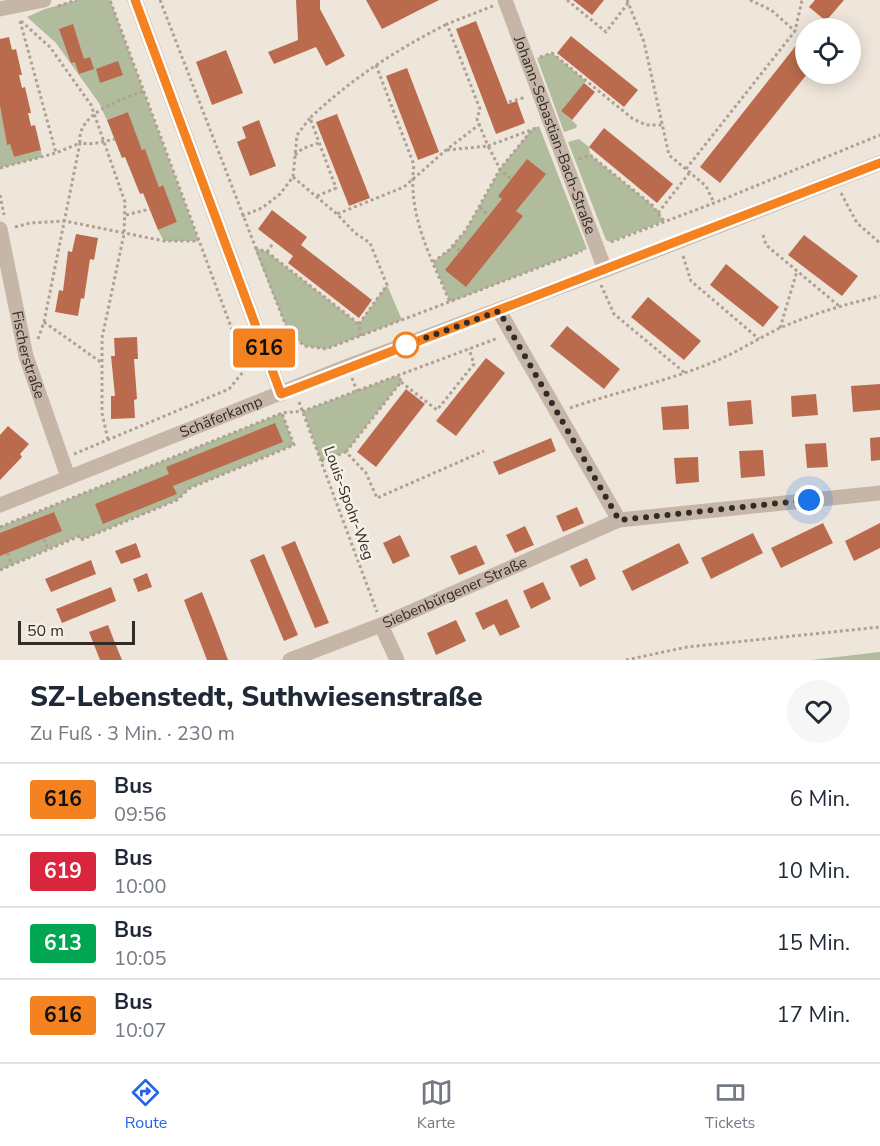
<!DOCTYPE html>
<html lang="de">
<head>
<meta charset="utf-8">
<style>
	:root { --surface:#fff; --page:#f6f6f7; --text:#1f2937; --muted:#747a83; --line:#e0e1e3; --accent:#2563eb }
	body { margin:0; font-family:"Nunito Sans",sans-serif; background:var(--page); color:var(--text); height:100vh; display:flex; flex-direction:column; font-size:22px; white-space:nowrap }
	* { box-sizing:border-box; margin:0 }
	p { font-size:20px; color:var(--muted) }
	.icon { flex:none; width:33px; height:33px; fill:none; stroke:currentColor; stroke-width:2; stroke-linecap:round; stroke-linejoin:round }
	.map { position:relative; height:660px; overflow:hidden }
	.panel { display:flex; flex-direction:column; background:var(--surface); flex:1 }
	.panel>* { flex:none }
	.badge { padding:0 12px; border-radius:4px; font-size:21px; line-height:39px }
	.controls { position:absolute; left:795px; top:18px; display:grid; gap:12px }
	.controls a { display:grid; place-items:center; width:66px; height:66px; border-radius:50%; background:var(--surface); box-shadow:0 3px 15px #0003; font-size:30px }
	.scale { position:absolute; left:18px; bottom:15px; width:117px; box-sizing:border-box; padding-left:6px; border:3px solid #332b27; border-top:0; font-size:16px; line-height:21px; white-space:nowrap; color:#332b27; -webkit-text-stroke:4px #f7f0e6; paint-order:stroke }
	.you { position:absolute; width:30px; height:30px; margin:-15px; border:4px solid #fff; border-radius:50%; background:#1a73e8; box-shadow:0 0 0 9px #1a73e833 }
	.map>.badge { position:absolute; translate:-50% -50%; box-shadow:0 0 0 3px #fff }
	.round { display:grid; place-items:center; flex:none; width:63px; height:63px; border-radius:32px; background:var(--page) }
	.summary { display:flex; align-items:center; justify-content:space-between; height:102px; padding:0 30px }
	h1 { font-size:28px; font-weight:800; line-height:45px }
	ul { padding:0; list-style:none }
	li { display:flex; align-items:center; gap:18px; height:72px; padding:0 30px; border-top:2px solid var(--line) }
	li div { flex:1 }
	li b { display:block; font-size:22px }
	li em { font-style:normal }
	li .badge { min-width:66px; font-weight:700; text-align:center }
	.tabs { display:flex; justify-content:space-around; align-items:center; height:84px; border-top:2px solid var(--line); background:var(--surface); font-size:16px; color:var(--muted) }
	.tabs a { display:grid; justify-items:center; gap:3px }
	.tabs .on { color:var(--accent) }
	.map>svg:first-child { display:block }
	.green { fill:#b0bc9c }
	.building { fill:#bb6b4d }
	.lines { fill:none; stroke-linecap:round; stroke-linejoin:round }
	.path { stroke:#b1a192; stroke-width:3; stroke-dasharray:3 3; stroke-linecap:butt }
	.minor { stroke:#c6b6a8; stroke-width:15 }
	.line-casing { stroke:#fff; stroke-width:14 }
	.line { stroke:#f58220; stroke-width:9 }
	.walk { stroke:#332b27; stroke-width:6; stroke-dasharray:0 10.8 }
	.stop-dot { fill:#fff; stroke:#f58220; stroke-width:3 }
	.labels { text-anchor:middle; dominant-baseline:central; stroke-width:5; stroke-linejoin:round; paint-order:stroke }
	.street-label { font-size:15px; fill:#332b27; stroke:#f7f0e6 }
</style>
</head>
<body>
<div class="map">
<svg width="880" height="660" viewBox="0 0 880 660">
	<rect width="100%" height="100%" fill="#efe6db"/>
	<g class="green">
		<path d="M77 0H110L199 241H164L158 230 177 222 162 185 159 187 145 150H142L128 112 107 120 99 103 56 43 27 17 45 9Z"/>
		<path d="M552 53 586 81 561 111 577 125 576 128 564 132 537 58Z"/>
		<path d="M0 106 7 144H10L14 157 41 150 42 157 0 168Z"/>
		<path d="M539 126 587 249 450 302 433 262 449 250 466 230 500 169 532 129Z"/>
		<path d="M579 139 589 147 590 155 652 205 664 221 610 242 606 240 568 142Z"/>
		<path d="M254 247 267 252 359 324 387 285 402 320 326 349 305 346 289 334Z"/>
		<path d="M399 375 401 382 346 452 321 461 303 411Z"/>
		<path d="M282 413 294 445 190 488 177 500 81 540 79 536 0 570V527Z"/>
		<path d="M880 652V660H811Z"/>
	</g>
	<g class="building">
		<path d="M296 0H320V9L345 56 326 66 316 47 274 64 268 52 298 40Z"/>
		<path d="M366 0H439L382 29Z"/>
		<path d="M573 0H604L592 15Z"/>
		<path d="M815 0H844L826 21 809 7Z"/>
		<path d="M476 21 508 104 517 101 525 123 496 134 456 29Z"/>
		<path d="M73 24 84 59 90 57 94 69 79 74 75 62 71 63 59 29Z"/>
		<path d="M571 36 638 90 624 107 557 53Z"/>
		<path d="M9 37 12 50 16 49 22 75H19L22 88 25 87 31 113H28L31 126 35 125 41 150 14 157 10 144 7 145 0 106V39Z"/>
		<path d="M798 43 806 49V74H807L720 183 700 167Z"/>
		<path d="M226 50 243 93 212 105 196 62Z"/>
		<path d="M118 61 123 75 100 83 96 69Z"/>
		<path d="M407 68 439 152 418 160 386 76Z"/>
		<path d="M584 83 595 92 572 120 561 111Z"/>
		<path d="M128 112 142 150 145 149 159 187 163 185 177 222 158 230 143 193 140 194 125 157 122 158 107 120Z"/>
		<path d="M337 114 370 198 349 206 316 122Z"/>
		<path d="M259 120 276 166 250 176 237 142 246 138 242 127Z"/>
		<path d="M604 128 673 184 657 203 589 147Z"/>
		<path d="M527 159 546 174 516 211 523 216 466 287 445 270 502 199 498 196Z"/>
		<path d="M272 210 307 237 301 245 372 300 359 318 288 263 293 256 258 229Z"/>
		<path d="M76 234 98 238 94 260 90 259 84 299 81 298 78 316 55 312 59 290 63 291 68 251 72 252Z"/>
		<path d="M804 235 858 276 842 296 788 255Z"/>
		<path d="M726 264 779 307 763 327 710 285Z"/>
		<path d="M648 297 701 341 684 360 631 317Z"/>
		<path d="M567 326 620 369 604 389 550 346Z"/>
		<path d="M137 337 138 359H134L137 399 134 400 135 418 111 419V396H115L111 356H115L114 338Z"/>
		<path d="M486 358 505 373 456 436 436 421Z"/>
		<path d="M880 384V410L853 412 851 386Z"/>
		<path d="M406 389 425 404 376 467 357 452Z"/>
		<path d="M816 394 818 415 792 417 791 396Z"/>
		<path d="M751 400 753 424 729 426 727 402Z"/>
		<path d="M688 405 689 429 663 430 661 407Z"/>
		<path d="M275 423 283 442 173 486 177 494 103 524 95 504 169 474 166 467Z"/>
		<path d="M8 426 29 444 20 454 22 457 0 480V435Z"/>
		<path d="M880 437V460L871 461 870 438Z"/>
		<path d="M551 438 556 451 499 475 493 462Z"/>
		<path d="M826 443 828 467 807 468 805 444Z"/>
		<path d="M763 450 765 476 741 478 739 451Z"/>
		<path d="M698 457 699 482 676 484 674 458Z"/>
		<path d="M577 507 584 523 563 532 556 516Z"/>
		<path d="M54 512 62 531 0 556V533Z"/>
		<path d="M823 523 833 543 781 568 771 548Z"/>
		<path d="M880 523V548L854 561 845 541Z"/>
		<path d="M525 526 534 545 515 553 506 535Z"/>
		<path d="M753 533 763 553 711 579 701 558Z"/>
		<path d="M400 535 410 556 393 564 383 543Z"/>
		<path d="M295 541 329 623 315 628 281 547Z"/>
		<path d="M136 543 141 557 121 564 115 551Z"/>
		<path d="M679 543 689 563 632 591 622 571Z"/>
		<path d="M476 545 485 564 459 575 450 556Z"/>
		<path d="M264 554 298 635 284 641 250 560Z"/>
		<path d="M587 558 596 579 580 587 570 566Z"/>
		<path d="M91 560 96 574 51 592 45 579Z"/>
		<path d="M147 573 152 587 138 592 133 579Z"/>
		<path d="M543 582 551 599 531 609 523 591Z"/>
		<path d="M111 587 116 601 62 623 56 609Z"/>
		<path d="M202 592 216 628 228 660H207L184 600Z"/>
		<path d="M507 599 520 627 500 636 494 624 483 630 475 613Z"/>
		<path d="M456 620 466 641 436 655 427 633Z"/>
		<path d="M108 625 115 643 122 660H100L89 632Z"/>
	</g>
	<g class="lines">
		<g class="path">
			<path d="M160 0 289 334 305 346 326 349 582 251"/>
			<path d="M567 0 606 32 628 3"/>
			<path d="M627 0 644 42 669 155 706 186 714 203"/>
			<path d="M750 0 771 10 795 31"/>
			<path d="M58 6 77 0"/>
			<path d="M493 6 447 24 480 109 477 119 488 146 536 128"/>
			<path d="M20 21 56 153"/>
			<path d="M21 21 50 47 91 105 125 202 124 234 102 338V413L108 440"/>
			<path d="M540 57 552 53 633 119 646 125H663"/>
			<path d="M376 65 414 165C407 214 431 258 450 302"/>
			<path d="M509 102 526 97"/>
			<path d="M447 150 488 146 500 169 511 179"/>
			<path d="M295 155 302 149 318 143"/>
			<path d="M579 159 590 155 652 205 664 221"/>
			<path d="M0 168 56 153 80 143C76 113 123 99 144 91"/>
			<path d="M686 169 795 31 802 0"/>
			<path d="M293 177 337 214"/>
			<path d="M841 193 857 223 880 243"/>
			<path d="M0 195 4 215"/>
			<path d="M317 196 336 188 310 118C351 79 396 50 447 24"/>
			<path d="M480 207 489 216"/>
			<path d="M658 213 690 172"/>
			<path d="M126 215 150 209"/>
			<path d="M242 216 262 208 280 194 293 177 297 135 310 118"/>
			<path d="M15 227 30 223 65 221 164 241H199"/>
			<path d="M763 235 766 245 839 306"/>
			<path d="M611 242 714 203 880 135"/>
			<path d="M453 245 460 251"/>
			<path d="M255 248 267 252 359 324"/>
			<path d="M267 252 274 242"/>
			<path d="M683 256 691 281 759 339"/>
			<path d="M433 262 449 250 466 230 500 169 531 131"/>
			<path d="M601 285 614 314 685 373"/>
			<path d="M44 322 102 363"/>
			<path d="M780 328 797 271"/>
			<path d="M361 336 359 324 387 285 370 243 355 233 337 214 404 187 446 150 480 124"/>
			<path d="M38 339 44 322 80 143C93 145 102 142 115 139"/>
			<path d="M352 378 357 391"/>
			<path d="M401 382 437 410 474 364 469 349"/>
			<path d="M299 402 377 612"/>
			<path d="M570 408C619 391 670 381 718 360 739 351 759 338 780 328 812 314 846 304 880 296"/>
			<path d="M346 452 401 382 399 375"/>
			<path d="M74 454 229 389 243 372 244 362 110 0"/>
			<path d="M321 461 346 452 366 473 377 498 484 451"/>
			<path d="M0 527 282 413 303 411 498 338"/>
			<path d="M44 539 48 549"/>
			<path d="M81 540 177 500 190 488 294 445 282 413"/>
			<path d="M8 553 11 563"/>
			<path d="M0 570 80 536"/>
			<path d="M626 660 687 647 880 627"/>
		</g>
		<g class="minor">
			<path d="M135 0 281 394"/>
			<path id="s1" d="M505 0 605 270"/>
			<path d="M0 9 44 0"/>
			<path id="s2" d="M0 229 26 356 68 477"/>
			<path d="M499 311 619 520 880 493"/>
			<path id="s3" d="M0 505 348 366 605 270 880 163"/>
			<path d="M381 625 397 660"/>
			<path id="s4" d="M290 660 381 625 619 520"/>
		</g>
	</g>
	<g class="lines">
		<defs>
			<path id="line" d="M135 0 281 394 880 163"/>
		</defs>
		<use href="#line" class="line-casing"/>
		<use href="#line" class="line"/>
		<path class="walk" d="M406 345 499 311 619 520 809 500"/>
	</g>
	<circle class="stop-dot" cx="406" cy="345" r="12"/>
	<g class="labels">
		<g class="street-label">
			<text stroke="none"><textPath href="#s1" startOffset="144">Johann-Sebastian-Bach-Straße</textPath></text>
			<text stroke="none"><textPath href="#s2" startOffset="129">Fischerstraße</textPath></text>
			<text stroke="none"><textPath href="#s3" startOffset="238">Schäferkamp</textPath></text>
			<text transform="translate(349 503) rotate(70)">Louis-Spohr-Weg</text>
			<text stroke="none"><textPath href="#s4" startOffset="178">Siebenbürgener Straße</textPath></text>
		</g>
	</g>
</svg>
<div class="controls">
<a><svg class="icon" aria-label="locate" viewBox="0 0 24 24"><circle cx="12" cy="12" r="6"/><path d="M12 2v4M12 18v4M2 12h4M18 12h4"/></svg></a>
</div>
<div class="scale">50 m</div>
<div class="you" style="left:809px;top:500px"></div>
<b class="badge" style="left:264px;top:348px;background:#f58220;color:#111">616</b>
</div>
<section class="panel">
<div class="summary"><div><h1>SZ-Lebenstedt, Suthwiesenstraße</h1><p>Zu Fuß · 3 Min. · 230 m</p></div><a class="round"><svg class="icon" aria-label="heart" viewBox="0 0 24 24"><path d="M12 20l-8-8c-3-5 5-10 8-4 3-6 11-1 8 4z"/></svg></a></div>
<ul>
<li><span class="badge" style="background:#f58220;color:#111">616</span><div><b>Bus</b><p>09:56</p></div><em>6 Min.</em></li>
<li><span class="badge" style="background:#d7263d;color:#fff">619</span><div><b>Bus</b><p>10:00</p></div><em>10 Min.</em></li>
<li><span class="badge" style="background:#00a651;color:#fff">613</span><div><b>Bus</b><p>10:05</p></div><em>15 Min.</em></li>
<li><span class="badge" style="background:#f58220;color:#111">616</span><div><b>Bus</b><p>10:07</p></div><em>17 Min.</em></li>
</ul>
</section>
<nav class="tabs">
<a class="on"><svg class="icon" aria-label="directions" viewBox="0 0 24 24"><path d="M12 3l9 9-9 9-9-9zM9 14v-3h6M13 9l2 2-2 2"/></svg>Route</a>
<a><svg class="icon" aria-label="map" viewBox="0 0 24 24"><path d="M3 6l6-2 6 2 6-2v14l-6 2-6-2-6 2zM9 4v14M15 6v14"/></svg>Karte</a>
<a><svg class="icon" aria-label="tickets" viewBox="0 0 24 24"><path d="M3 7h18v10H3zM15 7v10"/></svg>Tickets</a>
</nav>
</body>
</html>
